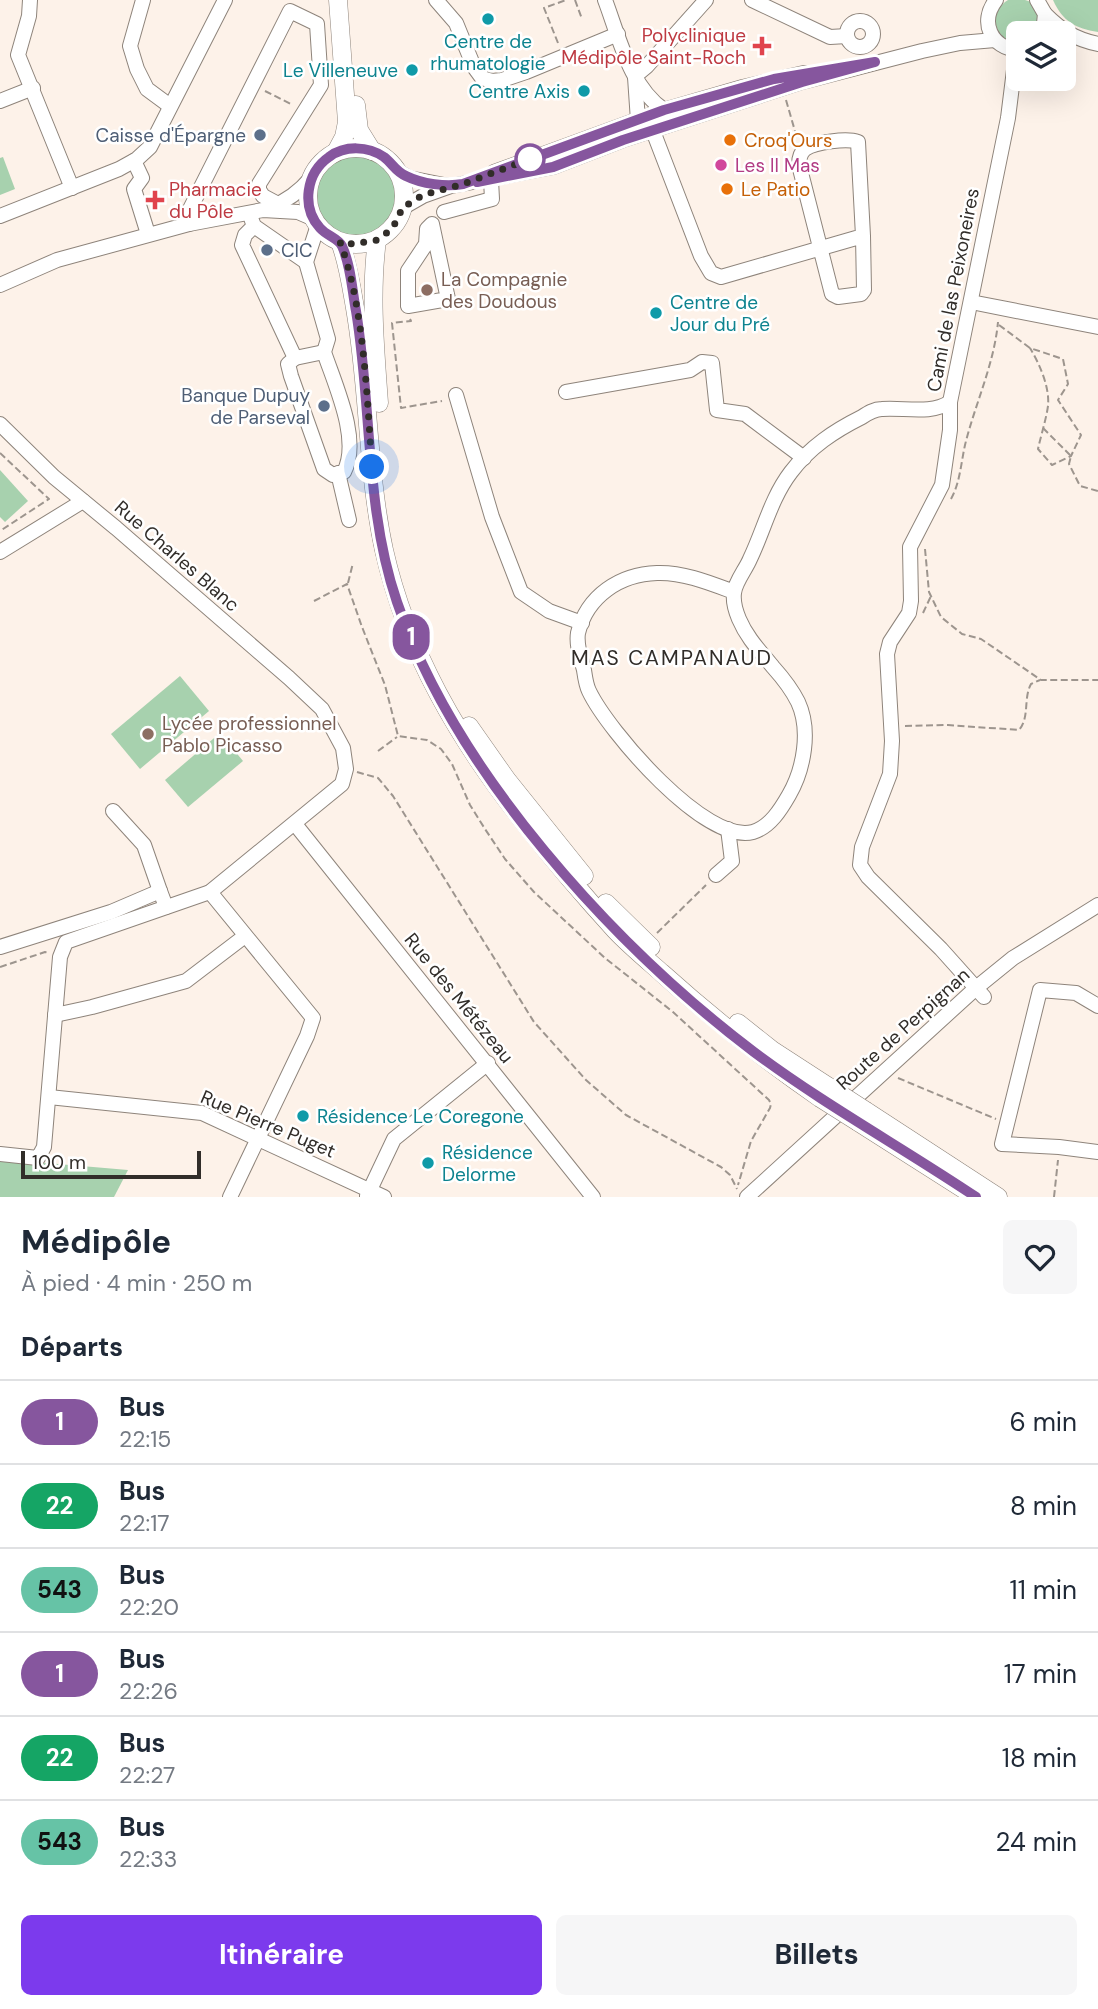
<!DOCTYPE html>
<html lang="fr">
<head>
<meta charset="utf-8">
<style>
	:root { --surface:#fff; --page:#f6f6f7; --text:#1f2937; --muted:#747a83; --line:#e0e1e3; --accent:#7c3aed }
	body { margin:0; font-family:"DM Sans",sans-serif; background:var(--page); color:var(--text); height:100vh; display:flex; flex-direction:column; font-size:26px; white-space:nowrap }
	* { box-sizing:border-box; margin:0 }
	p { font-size:23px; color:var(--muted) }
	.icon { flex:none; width:38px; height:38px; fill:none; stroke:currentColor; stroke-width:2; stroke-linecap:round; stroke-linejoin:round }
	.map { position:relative; height:1197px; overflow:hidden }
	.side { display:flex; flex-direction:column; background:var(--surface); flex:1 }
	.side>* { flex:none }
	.badge { padding:0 14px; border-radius:23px; font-size:24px; line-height:46px }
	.buttons { position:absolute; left:1006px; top:21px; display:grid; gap:14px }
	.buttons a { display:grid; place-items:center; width:70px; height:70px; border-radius:10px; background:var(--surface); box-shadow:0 7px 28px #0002; font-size:35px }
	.scale { position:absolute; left:21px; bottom:18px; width:180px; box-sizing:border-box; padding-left:7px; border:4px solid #312d29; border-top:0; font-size:19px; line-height:24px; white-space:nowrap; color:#312d29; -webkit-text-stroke:5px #fff; paint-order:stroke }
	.you { position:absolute; width:35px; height:35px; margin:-18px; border:5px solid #fff; border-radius:50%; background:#1a73e8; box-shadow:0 0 0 10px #1a73e833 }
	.map>.badge { position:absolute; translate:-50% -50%; box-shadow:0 0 0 4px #fff }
	h2 { padding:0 21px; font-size:26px; line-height:63px }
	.round { display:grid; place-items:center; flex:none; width:74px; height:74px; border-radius:10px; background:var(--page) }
	.summary { display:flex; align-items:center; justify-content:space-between; height:119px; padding:0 21px }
	h1 { font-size:33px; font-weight:700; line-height:52px }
	.button { display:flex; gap:14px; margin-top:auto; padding:14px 21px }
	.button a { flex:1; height:80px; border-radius:10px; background:var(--accent); color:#fff; font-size:28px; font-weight:700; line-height:80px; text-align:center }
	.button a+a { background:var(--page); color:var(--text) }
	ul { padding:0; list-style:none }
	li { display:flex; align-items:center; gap:21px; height:84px; padding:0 21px; border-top:2px solid var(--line) }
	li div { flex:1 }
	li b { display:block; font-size:26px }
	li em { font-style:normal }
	li .badge { min-width:77px; font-weight:700; text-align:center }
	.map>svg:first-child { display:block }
	.green { fill:#a7d1ae }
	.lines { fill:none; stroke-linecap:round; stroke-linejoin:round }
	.minor-casing { stroke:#8e847b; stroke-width:16 }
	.major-casing { stroke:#8e847b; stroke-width:19 }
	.path { stroke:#9d958e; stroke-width:2; stroke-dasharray:7 3.5; stroke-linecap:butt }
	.minor { stroke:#fff; stroke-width:14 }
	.major { stroke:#fff; stroke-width:18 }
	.major-bridge-casing { stroke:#8e847b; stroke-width:19; stroke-linecap:butt }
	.major-bridge { stroke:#fff; stroke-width:18 }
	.line-casing { stroke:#fff; stroke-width:16 }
	.line { stroke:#86569e; stroke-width:10 }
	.walk { stroke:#312d29; stroke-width:7; stroke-dasharray:0 12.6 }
	.culture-dot { fill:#0f9aa8; stroke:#fff; stroke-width:2.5 }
	.health-dot { fill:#e0444e; stroke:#fff; stroke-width:2.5 }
	.service-dot { fill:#5c6f8a; stroke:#fff; stroke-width:2.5 }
	.food-dot { fill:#e8710a; stroke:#fff; stroke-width:2.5 }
	.stop-dot { fill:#fff; stroke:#86569e; stroke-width:3.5 }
	.hotel-dot { fill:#d1479c; stroke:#fff; stroke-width:2.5 }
	.education-dot { fill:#8d6e63; stroke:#fff; stroke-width:2.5 }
	.labels { text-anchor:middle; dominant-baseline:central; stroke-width:5; stroke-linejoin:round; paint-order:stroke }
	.health-label { font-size:19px; fill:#be3a42; stroke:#fff; text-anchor:end }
	.culture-label { font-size:19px; fill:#0d838f; stroke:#fff; text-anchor:start }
	.service-label { font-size:19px; fill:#4e5e75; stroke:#fff; text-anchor:end }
	.food-label { font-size:19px; fill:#c56008; stroke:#fff; text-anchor:start }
	.hotel-label { font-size:19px; fill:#b23c85; stroke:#fff; text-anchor:start }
	.education-label { font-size:19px; fill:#785e54; stroke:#fff; text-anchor:start }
	.street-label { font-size:19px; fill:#312d29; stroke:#fff }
	.neighbourhood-label { font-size:21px; letter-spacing:2px; fill:#312d29; stroke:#fff }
</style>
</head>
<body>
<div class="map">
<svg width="1098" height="1197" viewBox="0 0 1098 1197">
	<rect width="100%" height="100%" fill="#fdf2e9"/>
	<g class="green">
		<path d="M1008 0C1013 0 1020 0 1025 0 1040 3 1041 22 1035 33H1018V42C994 41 987 13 1008 0Z"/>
		<path d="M1053 0H1098V32C1075 28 1063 22 1053 0Z"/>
		<circle cx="356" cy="196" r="40"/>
		<path d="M3 157 15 189 0 195V158Z"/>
		<path d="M0 470 28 501 5 522 0 517Z"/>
		<path d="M180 676 209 711 140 769 111 734Z"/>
		<path d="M220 733 243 761 188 807 165 780Z"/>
		<path d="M0 1159 128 1170 114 1197H0Z"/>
	</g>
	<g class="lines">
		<defs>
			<g id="minor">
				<path d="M30 0 29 16 18 55 72 188"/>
				<path d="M143 0 130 46 137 69 147 89 170 106"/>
				<path d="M436 0 456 23 474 67 482 78 492 81 502 80 526 72 618 34"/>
				<path d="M605 0C619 37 630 87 664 110"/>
				<path d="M752 0 830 37 847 36"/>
				<path d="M996 0C979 22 991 48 1018 50"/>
				<path d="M1037 0 1045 14 1043 33"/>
				<path d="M1045 14C1062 31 1075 39 1098 44"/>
				<circle cx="860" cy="34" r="13"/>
				<path d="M635 76 647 66 706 0"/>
				<path d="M635 77 638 121 643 124"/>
				<path d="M0 101 33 88"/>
				<path d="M653 131 701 256 711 273 721 277 863 236 864 290 861 294 838 297 832 294 799 165C799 159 800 153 805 149 815 142 847 138 858 142L863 236"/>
				<path d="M134 161 142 178 134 189 148 234"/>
				<path d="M397 171 409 178 449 186"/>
				<path d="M494 172 664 110 743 87 804 73"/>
				<path d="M271 207C287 201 300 191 311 178"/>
				<path d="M402 208 423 196 451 186 553 167 623 140 802 82 922 51 960 43 995 40"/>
				<path d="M444 212 492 199 491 180"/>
				<path d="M0 216 119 169 137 159 150 147 225 0"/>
				<path d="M251 218 254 226 306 262"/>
				<path d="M189 224V211L290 11 317 24 321 85 259 184V190L263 196 278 204"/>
				<path d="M432 224 448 299 408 306V271L426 244 427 229Z"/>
				<path d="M254 226 245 235 242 245 295 358 288 364 291 376 324 469 333 475 344 472C361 440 335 385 324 352L328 339 306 262 318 225"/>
				<path d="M0 285 57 260 189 224 263 210 298 212 314 219"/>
				<path d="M971 302 1098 327"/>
				<path d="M295 358 324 352"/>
				<path d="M566 392 690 370 702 362 712 363 717 410 745 414 804 458"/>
				<path d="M456 395 492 517 521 592 549 611 582 623"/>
				<path d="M0 424 54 477 116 528 289 678 322 709 343 748 346 769 342 784 210 892 66 942 60 957 44 1147 38 1158 0 1154"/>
				<path d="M338 473 349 520"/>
				<path d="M0 552 83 501"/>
				<path d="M734 592C710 583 683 572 657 573 620 574 587 596 578 633 576 645 581 659 584 670 585 677 586 685 589 691 608 731 706 845 753 832 770 827 781 809 789 795 804 769 811 730 798 702 792 690 782 677 773 667 760 651 747 638 739 619 736 612 733 601 734 593 735 582 746 569 750 559 764 530 771 498 791 472 810 447 834 431 862 417 868 413 874 409 882 409 903 407 931 415 950 402"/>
				<path d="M113 811 144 845 160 891"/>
				<path d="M295 824 593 1197"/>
				<path d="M716 875 732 861 728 829"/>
				<path d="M210 892 313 1018 307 1036 230 1197"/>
				<path d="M0 947 111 912 160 891 166 907"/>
				<path d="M984 997 941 949 868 877 860 865 862 847 890 774 892 741 887 654 890 642 909 613 911 601 910 547 942 485 950 430V402L1008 118 1014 70 1018 62"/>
				<path d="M1098 1006 1076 993 1040 990 1002 1144 1059 1147 1098 1152"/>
				<path d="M55 1015 92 1007 186 981 245 936"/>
				<path d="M49 1097 202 1113 384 1197"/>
				<path d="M367 1196 394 1139 488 1063"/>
				<path d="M747 1197 976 988 1013 958 1098 905"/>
			</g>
			<g id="major">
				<path d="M356 105 359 130 372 151"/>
				<circle cx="356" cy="196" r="48"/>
				<path d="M336 152 344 137 347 122 338 0"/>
				<path d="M377 240C370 294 375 348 379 403"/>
				<path d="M340 242C348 263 351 285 355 308 369 388 367 471 384 550 407 652 459 740 523 821 552 858 583 895 615 930 629 945 646 959 662 973 712 1018 764 1059 820 1098"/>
				<path d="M469 726 507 780 584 876"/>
				<path d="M606 903 651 947"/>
				<path d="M738 1023 772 1050 829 1087"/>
				<path d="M866 1111 998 1197"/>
				<path d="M858 1122 976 1197"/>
			</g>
		</defs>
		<use href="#minor" class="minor-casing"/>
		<use href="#major" class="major-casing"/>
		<g class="path">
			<path d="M575 0 582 19"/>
			<path d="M558 43 544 8 566 0"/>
			<path d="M265 91 291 104"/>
			<path d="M786 100 797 138"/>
			<path d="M410 319 411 321 392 323 401 408 442 401"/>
			<path d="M999 325 1030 348 1063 359 1068 384 1058 400 1081 435 1071 456 1052 465 1038 449C1041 435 1046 420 1048 406 1050 387 1039 363 1030 348"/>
			<path d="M1043 428 1071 456 1069 464 1080 486 1098 491"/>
			<path d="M0 453 49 499 0 531"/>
			<path d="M951 499C960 483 961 463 965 445 975 404 994 365 998 322"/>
			<path d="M925 549 929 592 941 617 962 634 981 639 1041 680H1098"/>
			<path d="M348 583 353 563"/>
			<path d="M314 601 347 584 362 627 385 685 398 736 427 740 441 749 452 764 470 805 485 829 505 859 534 892 605 958 673 1012 769 1100 771 1104 770 1108 751 1141 738 1185"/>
			<path d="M923 613 931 596"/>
			<path d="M905 726 948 725 1019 730C1030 717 1023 699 1031 684L1040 680"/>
			<path d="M378 751 397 737"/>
			<path d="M357 772 378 778 393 796 534 1022 586 1080 626 1115 721 1167 730 1175 737 1189"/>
			<path d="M657 933 706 885"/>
			<path d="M0 967 45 952 49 953"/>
			<path d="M898 1078 996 1119"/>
			<path d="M1054 1197 1058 1160"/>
		</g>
		<use href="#minor" class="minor"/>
		<use href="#major" class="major"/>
		<defs>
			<g id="major-bridge">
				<path d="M829 1087 866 1111"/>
				<path d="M820 1098 858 1122"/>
			</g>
		</defs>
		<use href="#major-bridge" class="major-bridge-casing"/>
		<use href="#major-bridge" class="major-bridge"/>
	</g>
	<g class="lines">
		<defs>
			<path id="line" d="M477 182 553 167 623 140 802 82 875 62 774 79 664 110 463 184C446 187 422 184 406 176 396 172 392 163 384 157 368 146 345 145 329 157 306 173 301 207 320 228 327 236 338 238 342 246 351 266 352 290 356 311 372 407 365 509 397 602 455 772 613 945 754 1052 825 1105 903 1148 976 1197"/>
		</defs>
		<use href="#line" class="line-casing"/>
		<use href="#line" class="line"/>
		<path class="walk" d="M372 467C367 398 364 305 340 242L352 244 377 240 388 232 397 221 402 208 423 195 463 184 530 159"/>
	</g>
	<g class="culture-dot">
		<circle cx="488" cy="19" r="7"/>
		<circle cx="412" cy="70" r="7"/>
		<circle cx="584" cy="91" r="7"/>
		<circle cx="656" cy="313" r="7"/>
		<circle cx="303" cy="1116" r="7"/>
		<circle cx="428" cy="1163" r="7"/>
	</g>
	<g class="health-dot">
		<path d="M758.5 35.5h7v7h7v7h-7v7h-7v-7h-7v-7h7z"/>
		<path d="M151.5 189.5h7v7h7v7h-7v7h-7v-7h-7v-7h7z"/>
	</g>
	<g class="service-dot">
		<circle cx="260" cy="135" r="7"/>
		<circle cx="267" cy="250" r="7"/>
		<circle cx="324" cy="406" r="7"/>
	</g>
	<g class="food-dot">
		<circle cx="730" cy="140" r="7"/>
		<circle cx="727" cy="189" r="7"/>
	</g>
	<circle class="stop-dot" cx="530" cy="159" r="14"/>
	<circle class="hotel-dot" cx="721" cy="165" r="7"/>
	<g class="education-dot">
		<circle cx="427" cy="290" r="7"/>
		<circle cx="148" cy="734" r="7"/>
	</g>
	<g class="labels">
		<g class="health-label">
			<text x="746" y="35">Polyclinique<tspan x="746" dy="22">Médipôle Saint-Roch</tspan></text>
			<text x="169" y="189" text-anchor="start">Pharmacie<tspan x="169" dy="22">du Pôle</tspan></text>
		</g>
		<g class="culture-label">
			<text x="488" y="41" text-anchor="middle">Centre de<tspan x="488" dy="22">rhumatologie</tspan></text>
			<text x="398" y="70" text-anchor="end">Le Villeneuve</text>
			<text x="570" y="91" text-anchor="end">Centre Axis</text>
			<text x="670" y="302">Centre de<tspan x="670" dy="22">Jour du Pré</tspan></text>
			<text x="317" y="1116">Résidence Le Coregone</text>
			<text x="442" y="1152">Résidence<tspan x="442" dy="22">Delorme</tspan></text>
		</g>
		<g class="service-label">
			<text x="246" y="135">Caisse d'Épargne</text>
			<text x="281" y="250" text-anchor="start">CIC</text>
			<text x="310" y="395">Banque Dupuy<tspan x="310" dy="22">de Parseval</tspan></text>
		</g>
		<g class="food-label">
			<text x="744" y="140">Croq'Ours</text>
			<text x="741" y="189">Le Patio</text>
		</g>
		<g class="hotel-label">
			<text x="735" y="165">Les II Mas</text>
		</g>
		<g class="education-label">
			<text x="441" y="279">La Compagnie<tspan x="441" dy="22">des Doudous</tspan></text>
			<text x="162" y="723">Lycée professionnel<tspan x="162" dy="22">Pablo Picasso</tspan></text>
		</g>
		<g class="street-label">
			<text transform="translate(953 290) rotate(-79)">Cami de las Peixoneires</text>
			<text transform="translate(177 556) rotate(41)">Rue Charles Blanc</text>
			<text transform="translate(459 998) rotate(51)">Rue des Métézeau</text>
			<text transform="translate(903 1029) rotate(-42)">Route de Perpignan</text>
			<text transform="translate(268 1124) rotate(23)">Rue Pierre Puget</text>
		</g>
		<g class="neighbourhood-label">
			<text x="672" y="658">MAS CAMPANAUD</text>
		</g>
	</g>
</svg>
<div class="buttons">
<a><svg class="icon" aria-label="layers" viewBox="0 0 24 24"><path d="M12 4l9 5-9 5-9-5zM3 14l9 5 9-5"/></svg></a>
</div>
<div class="scale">100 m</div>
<div class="you" style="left:372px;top:467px"></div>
<b class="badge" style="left:411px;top:637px;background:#86569e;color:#fff">1</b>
</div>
<section class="side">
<div class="summary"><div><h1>Médipôle</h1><p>À pied · 4 min · 250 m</p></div><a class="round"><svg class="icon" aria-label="heart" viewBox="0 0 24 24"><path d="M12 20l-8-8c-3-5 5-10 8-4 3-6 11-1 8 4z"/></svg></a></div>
<h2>Départs</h2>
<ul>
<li><span class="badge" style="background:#86569e;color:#fff">1</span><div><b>Bus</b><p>22:15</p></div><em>6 min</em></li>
<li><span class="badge" style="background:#15a565;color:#fff">22</span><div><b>Bus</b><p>22:17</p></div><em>8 min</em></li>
<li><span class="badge" style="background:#66c3a6;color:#111">543</span><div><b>Bus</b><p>22:20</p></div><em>11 min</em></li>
<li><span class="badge" style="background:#86569e;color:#fff">1</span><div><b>Bus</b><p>22:26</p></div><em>17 min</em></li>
<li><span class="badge" style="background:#15a565;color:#fff">22</span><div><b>Bus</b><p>22:27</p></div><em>18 min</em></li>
<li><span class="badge" style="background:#66c3a6;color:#111">543</span><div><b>Bus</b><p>22:33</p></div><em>24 min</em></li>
</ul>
<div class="button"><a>Itinéraire</a><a>Billets</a></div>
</section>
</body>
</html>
